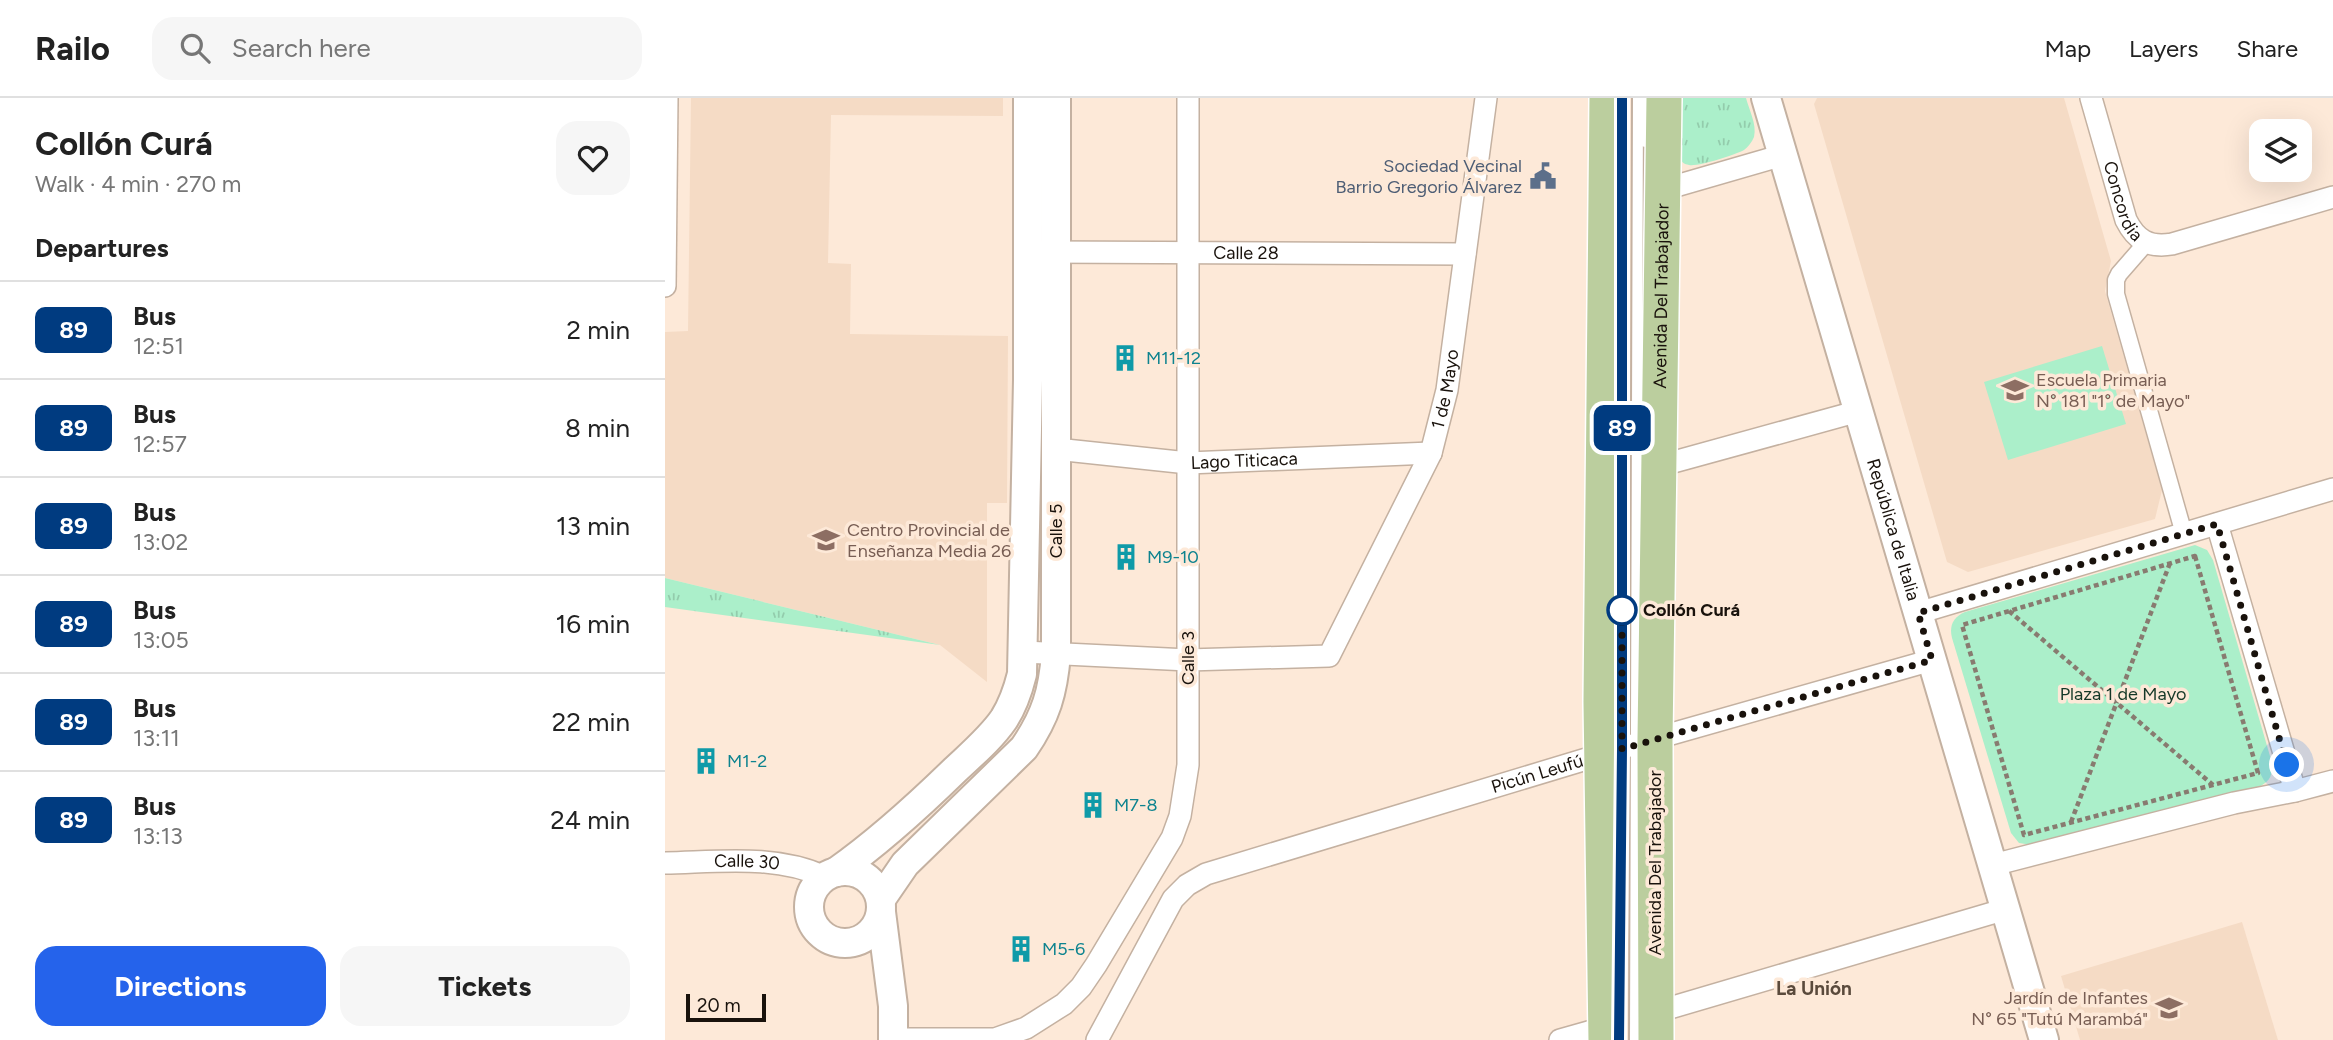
<!DOCTYPE html>
<html lang="en">
<head>
<meta charset="utf-8">
<style>
	:root { --surface:#fff; --page:#f6f6f6; --text:#222; --muted:#767676; --line:#e0e0e0; --accent:#2563eb }
	body { margin:0; font-family:Figtree,sans-serif; background:var(--page); color:var(--text); height:100vh; display:flex; flex-direction:column; font-size:26px; white-space:nowrap }
	* { box-sizing:border-box; margin:0 }
	p { font-size:23px; color:var(--muted) }
	.icon { flex:none; width:38px; height:38px; fill:none; stroke:currentColor; stroke-width:2; stroke-linecap:round; stroke-linejoin:round }
	.map { position:relative; flex:1; overflow:hidden }
	.sheet { display:flex; flex-direction:column; background:var(--surface); width:665px }
	.sheet>* { flex:none }
	.badge { padding:0 14px; border-radius:10px; font-size:24px; line-height:46px }
	.buttons { position:absolute; left:1584px; top:21px; display:grid; gap:14px }
	.buttons a { display:grid; place-items:center; width:63px; height:63px; border-radius:14px; background:var(--surface); box-shadow:0 7px 28px #0002; font-size:35px }
	.scale { position:absolute; left:21px; bottom:18px; width:80px; box-sizing:border-box; padding-left:7px; border:4px solid #19120c; border-top:0; font-size:19px; line-height:24px; white-space:nowrap; color:#19120c; -webkit-text-stroke:5px #fde9d8; paint-order:stroke }
	.you { position:absolute; width:35px; height:35px; margin:-18px; border:5px solid #fff; border-radius:50%; background:#1a73e8; box-shadow:0 0 0 10px #1a73e833 }
	.map>.badge { position:absolute; translate:-50% -50%; box-shadow:0 0 0 4px #fff }
	h2 { padding:0 35px; font-size:26px; line-height:63px }
	.round { display:grid; place-items:center; flex:none; width:74px; height:74px; border-radius:21px; background:var(--page) }
	.overview { display:flex; align-items:center; justify-content:space-between; height:119px; padding:0 35px }
	h1 { font-size:33px; font-weight:700; line-height:52px }
	.button { display:flex; gap:14px; margin-top:auto; padding:14px 35px }
	.button a { flex:1; height:80px; border-radius:21px; background:var(--accent); color:#fff; font-size:28px; font-weight:700; line-height:80px; text-align:center }
	.button a+a { background:var(--page); color:var(--text) }
	ul { padding:0; list-style:none }
	li { display:flex; align-items:center; gap:21px; height:98px; padding:0 35px; border-top:2px solid var(--line) }
	li div { flex:1 }
	li b { display:block; font-size:26px }
	li em { font-style:normal }
	li .badge { min-width:77px; font-weight:700; text-align:center }
	header { display:flex; align-items:center; gap:42px; box-sizing:border-box; height:98px; padding:0 35px; background:var(--surface); border-bottom:2px solid var(--line) }
	header strong { font-size:33px }
	nav { display:flex; gap:38px; margin-inline-start:auto; font-size:24px }
	.search { width:490px; height:63px; background:var(--page); display:flex; align-items:center; gap:18px; box-sizing:border-box; padding:0 24px; border-radius:21px; color:var(--muted); font-size:26px }
	main { display:flex; flex:1; min-height:0 }
	.map>svg:first-child { display:block }
	.built { fill:#f5dbc5 }
	.grass { fill:url(#grass-tufts) }
	.park { fill:#abefca }
	.lines { fill:none; stroke-linecap:round; stroke-linejoin:round }
	.service-casing { stroke:#c4b1a1; stroke-width:14 }
	.pedestrian-casing { stroke:#c4b1a1; stroke-width:19 }
	.minor-casing { stroke:#c4b1a1; stroke-width:24 }
	.tertiary-casing { stroke:#c4b1a1; stroke-width:32 }
	.primary-casing { stroke:#fff; stroke-width:38 }
	.path { stroke:#887b70; stroke-width:4.5; stroke-dasharray:5 3.5; stroke-linecap:butt }
	.service { stroke:#fff; stroke-width:10 }
	.pedestrian { stroke:#fff; stroke-width:16 }
	.minor { stroke:#fff; stroke-width:21 }
	.tertiary { stroke:#fff; stroke-width:28 }
	.primary { stroke:#bbce9e; stroke-width:35 }
	.line-casing { stroke:#fff; stroke-width:16 }
	.line { stroke:#003b80; stroke-width:10 }
	.walk { stroke:#19120c; stroke-width:7; stroke-dasharray:0 12.6 }
	.stop-dot { fill:#fff; stroke:#003b80; stroke-width:3.5 }
	.labels { text-anchor:middle; dominant-baseline:central; stroke-width:7; stroke-linejoin:round; paint-order:stroke }
	.service-label { font-size:18px; fill:#4e5e75; stroke:#fde9d8; text-anchor:end }
	.street-label { font-size:18px; fill:#19120c; stroke:#fde9d8 }
	.culture-label { font-size:18px; fill:#0d838f; stroke:#fde9d8; text-anchor:start }
	.education-label { font-size:18px; fill:#785e54; stroke:#fde9d8; text-anchor:start }
	.stop-label { font-size:18px; font-weight:bold; fill:#19120c; stroke:#fde9d8; text-anchor:start }
	.park-label { font-size:18px; fill:#143827; stroke:#fde9d8 }
	.neighbourhood-label { font-size:19px; font-weight:bold; fill:#5a4a3c; stroke:#fde9d8 }
</style>
</head>
<body>
<header>
<strong>Railo</strong>
<div class="search"><svg class="icon" aria-label="search" viewBox="0 0 24 24"><circle cx="10" cy="10" r="6"/><path d="M15 15l6 6"/></svg>Search here</div>
<nav><a>Map</a><a>Layers</a><a>Share</a></nav>
</header>
<main>
<section class="sheet">
<div class="overview"><div><h1>Collón Curá</h1><p>Walk · 4 min · 270 m</p></div><a class="round"><svg class="icon" aria-label="heart" viewBox="0 0 24 24"><path d="M12 20l-8-8c-3-5 5-10 8-4 3-6 11-1 8 4z"/></svg></a></div>
<h2>Departures</h2>
<ul>
<li><span class="badge" style="background:#003b80;color:#fff">89</span><div><b>Bus</b><p>12:51</p></div><em>2 min</em></li>
<li><span class="badge" style="background:#003b80;color:#fff">89</span><div><b>Bus</b><p>12:57</p></div><em>8 min</em></li>
<li><span class="badge" style="background:#003b80;color:#fff">89</span><div><b>Bus</b><p>13:02</p></div><em>13 min</em></li>
<li><span class="badge" style="background:#003b80;color:#fff">89</span><div><b>Bus</b><p>13:05</p></div><em>16 min</em></li>
<li><span class="badge" style="background:#003b80;color:#fff">89</span><div><b>Bus</b><p>13:11</p></div><em>22 min</em></li>
<li><span class="badge" style="background:#003b80;color:#fff">89</span><div><b>Bus</b><p>13:13</p></div><em>24 min</em></li>
</ul>
<div class="button"><a>Directions</a><a>Tickets</a></div>
</section>
<div class="map">
<svg width="1668" height="942" viewBox="0 0 1668 942">
	<defs>
		<pattern id="grass-tufts" width="24" height="20" patternUnits="userSpaceOnUse" patternTransform="scale(1.75)"><rect width="24" height="20" fill="#abefca"/><path d="M3 7l-1-3M5 7V3M7 7l1-3M15 17l-1-3M17 17v-4M19 17l1-3" fill="none" stroke="#93ccac"/></pattern>
	</defs>
	<rect width="100%" height="100%" fill="#fde9d8"/>
	<g class="built">
		<path d="M26 0H338V18L166 17 163 165 186 166 185 236 343 238 342 405H322V584L275 547 0 480V234L23 233Z"/>
		<path d="M1152 0H1399L1446 163 1440 193 1497 392 1490 421 1303 474 1282 464 1149 6Z"/>
		<path d="M1577 824 1613 942H1415L1396 878Z"/>
	</g>
	<g class="grass">
		<path d="M1012 0H1081C1084 12 1092 26 1089 39 1087 44 1083 49 1079 52 1070 57 1033 69 1024 67 1019 66 1018 65 1015 61Z"/>
		<path d="M0 480 275 547 0 509Z"/>
	</g>
	<g class="park">
		<path d="M1437 248 1461 326 1343 362 1319 284Z"/>
		<path d="M1530 447 1542 452 1548 462 1607 665C1608 678 1604 684 1593 689L1367 747 1354 745 1346 735 1287 540C1284 528 1288 519 1300 514Z"/>
	</g>
	<g class="lines">
		<defs>
			<g id="service">
				<path d="M956 767 957 234"/>
				<path d="M970 942 973 0"/>
			</g>
			<g id="pedestrian">
				<path d="M981 0V41"/>
				<path d="M1481 145 1454 176 1451 182V196L1519 436"/>
			</g>
			<g id="minor">
				<path id="s1" d="M1426 0 1461 122C1471 142 1484 150 1507 146L1668 99"/>
				<path d="M997 92 1118 57"/>
				<path id="s2" d="M378 154 800 156"/>
				<path d="M0 188 2 0"/>
				<path id="s3" d="M391 351 523 365 766 355"/>
				<path d="M994 368 1194 313"/>
				<path d="M1552 426 1630 693"/>
				<path d="M1253 515 1668 391"/>
				<path id="s4" d="M359 554 523 562 664 558 766 355 782 292 821 0"/>
				<path id="s5" d="M0 765C53 764 111 756 160 779"/>
				<path d="M1328 767 1569 705 1630 693 1668 683"/>
				<path d="M991 914 1341 811"/>
				<path d="M228 941H330L361 930 399 906 416 889 431 867 507 740 515 718 523 667V0"/>
				<path id="s6" d="M432 942 508 801 522 787 541 776 971 646 1267 562"/>
				<path d="M895 942 941 929"/>
			</g>
			<g id="tertiary">
				<path id="s7" d="M1101 0 1379 942"/>
				<circle cx="180" cy="809" r="36"/>
				<path d="M171 774C215 743 252 709 290 672 307 656 326 640 339 621 348 607 353 592 357 576L363 282V0"/>
				<path d="M216 801 240 766 359 650C381 618 388 594 391 556V0"/>
				<path d="M216 814 228 908V942"/>
			</g>
			<g id="primary">
				<path d="M941 942 936 604 942 0"/>
				<path id="s8" d="M991 942 990 641 999 0"/>
			</g>
		</defs>
		<use href="#service" class="service-casing"/>
		<use href="#pedestrian" class="pedestrian-casing"/>
		<use href="#minor" class="minor-casing"/>
		<use href="#tertiary" class="tertiary-casing"/>
		<use href="#primary" class="primary-casing"/>
		<g class="path">
			<path d="M1530 458 1593 675 1359 737 1297 527Z"/>
			<path d="M1344 513 1548 687"/>
			<path d="M1406 724 1505 465"/>
		</g>
		<use href="#service" class="service"/>
		<use href="#pedestrian" class="pedestrian"/>
		<use href="#minor" class="minor"/>
		<use href="#tertiary" class="tertiary"/>
		<use href="#primary" class="primary"/>
	</g>
	<g class="lines">
		<defs>
			<path id="line" d="M954 942 957 651V0"/>
		</defs>
		<use href="#line" class="line-casing"/>
		<use href="#line" class="line"/>
		<path class="walk" d="M957 512V651L1267 562 1253 515 1552 426 1622 667"/>
	</g>
	<defs>
		<symbol id="civic-bare" viewBox="-9 -9 18 18"><path d="M-.6-6.5H3V-4.5H.6V-3L4-1V1h2V6H-6V1h2V-1L-.6-3ZM-1.2 2.5V6h2.4V2.5Z" fill="#5c6f8a" stroke="#fde9d8" stroke-width="2.5" paint-order="stroke"/></symbol>
		<symbol id="building-bare" viewBox="-9 -9 18 18"><path d="M-4-6H4V6H1V3H-1V6H-4ZM-2.5-4.3h1.7v1.8h-1.7ZM.8-4.3h1.7v1.8H.8ZM-2.5-1h1.7V.8h-1.7ZM.8-1h1.7V.8H.8Z" fill="#0f9aa8" stroke="#fde9d8" stroke-width="2.5" paint-order="stroke"/></symbol>
		<symbol id="school-bare" viewBox="-9 -9 18 18"><path d="M0-5L7-2L0 1L-7-2ZM-4 1L0 2.5L4 1V4Q0 6-4 4Z" fill="#8d6e63" stroke="#fde9d8" stroke-width="2.5" paint-order="stroke"/></symbol>
	</defs>
	<g fill-rule="evenodd">
		<use href="#civic-bare" x="859" y="59" width="38" height="38"/>
		<use href="#building-bare" x="441" y="241" width="38" height="38"/>
		<use href="#school-bare" x="1331" y="273" width="38" height="38"/>
		<use href="#school-bare" x="142" y="423" width="38" height="38"/>
		<use href="#building-bare" x="442" y="440" width="38" height="38"/>
		<use href="#building-bare" x="22" y="644" width="38" height="38"/>
		<use href="#building-bare" x="409" y="688" width="38" height="38"/>
		<use href="#building-bare" x="337" y="832" width="38" height="38"/>
		<use href="#school-bare" x="1485" y="891" width="38" height="38"/>
	</g>
	<circle class="stop-dot" cx="957" cy="512" r="14"/>
	<g class="labels">
		<g class="service-label">
			<text x="857" y="68">Sociedad Vecinal<tspan x="857" dy="21">Barrio Gregorio Álvarez</tspan></text>
		</g>
		<g class="street-label">
			<text stroke="none"><textPath href="#s1" startOffset="108">Concordia</textPath></text>
			<text stroke="none"><textPath href="#s2" startOffset="203">Calle 28</textPath></text>
			<text stroke="none"><textPath href="#s8" startOffset="744">Avenida Del Trabajador</textPath></text>
			<text stroke="none"><textPath href="#s4" startOffset="598">1 de Mayo</textPath></text>
			<text stroke="none"><textPath href="#s3" startOffset="189">Lago Titicaca</textPath></text>
			<text stroke="none"><textPath href="#s7" startOffset="450">República de Italia</textPath></text>
			<text transform="translate(391 433) rotate(-90)">Calle 5</text>
			<text transform="translate(523 560) rotate(-90)">Calle 3</text>
			<text stroke="none"><textPath href="#s6" startOffset="548">Picún Leufú</textPath></text>
			<text stroke="none"><textPath href="#s5" startOffset="82">Calle 30</textPath></text>
			<text transform="translate(990 765) rotate(-90)">Avenida Del Trabajador</text>
		</g>
		<g class="culture-label">
			<text x="481" y="260">M11-12</text>
			<text x="482" y="459">M9-10</text>
			<text x="62" y="663">M1-2</text>
			<text x="449" y="707">M7-8</text>
			<text x="377" y="851">M5-6</text>
		</g>
		<g class="education-label">
			<text x="1371" y="282">Escuela Primaria<tspan x="1371" dy="21">N° 181 "1° de Mayo"</tspan></text>
			<text x="182" y="432">Centro Provincial de<tspan x="182" dy="21">Enseñanza Media 26</tspan></text>
			<text x="1483" y="900" text-anchor="end">Jardín de Infantes<tspan x="1483" dy="21">N° 65 "Tutú Marambá"</tspan></text>
		</g>
		<g class="stop-label">
			<text x="978" y="512">Collón Curá</text>
		</g>
		<g class="park-label">
			<text x="1458" y="596">Plaza 1 de Mayo</text>
		</g>
		<g class="neighbourhood-label">
			<text x="1149" y="890">La Unión</text>
		</g>
	</g>
</svg>
<div class="buttons">
<a><svg class="icon" aria-label="layers" viewBox="0 0 24 24"><path d="M12 4l9 5-9 5-9-5zM3 14l9 5 9-5"/></svg></a>
</div>
<div class="scale">20 m</div>
<div class="you" style="left:1622px;top:667px"></div>
<b class="badge" style="left:957px;top:330px;background:#003b80;color:#fff">89</b>
</div>
</main>
</body>
</html>
